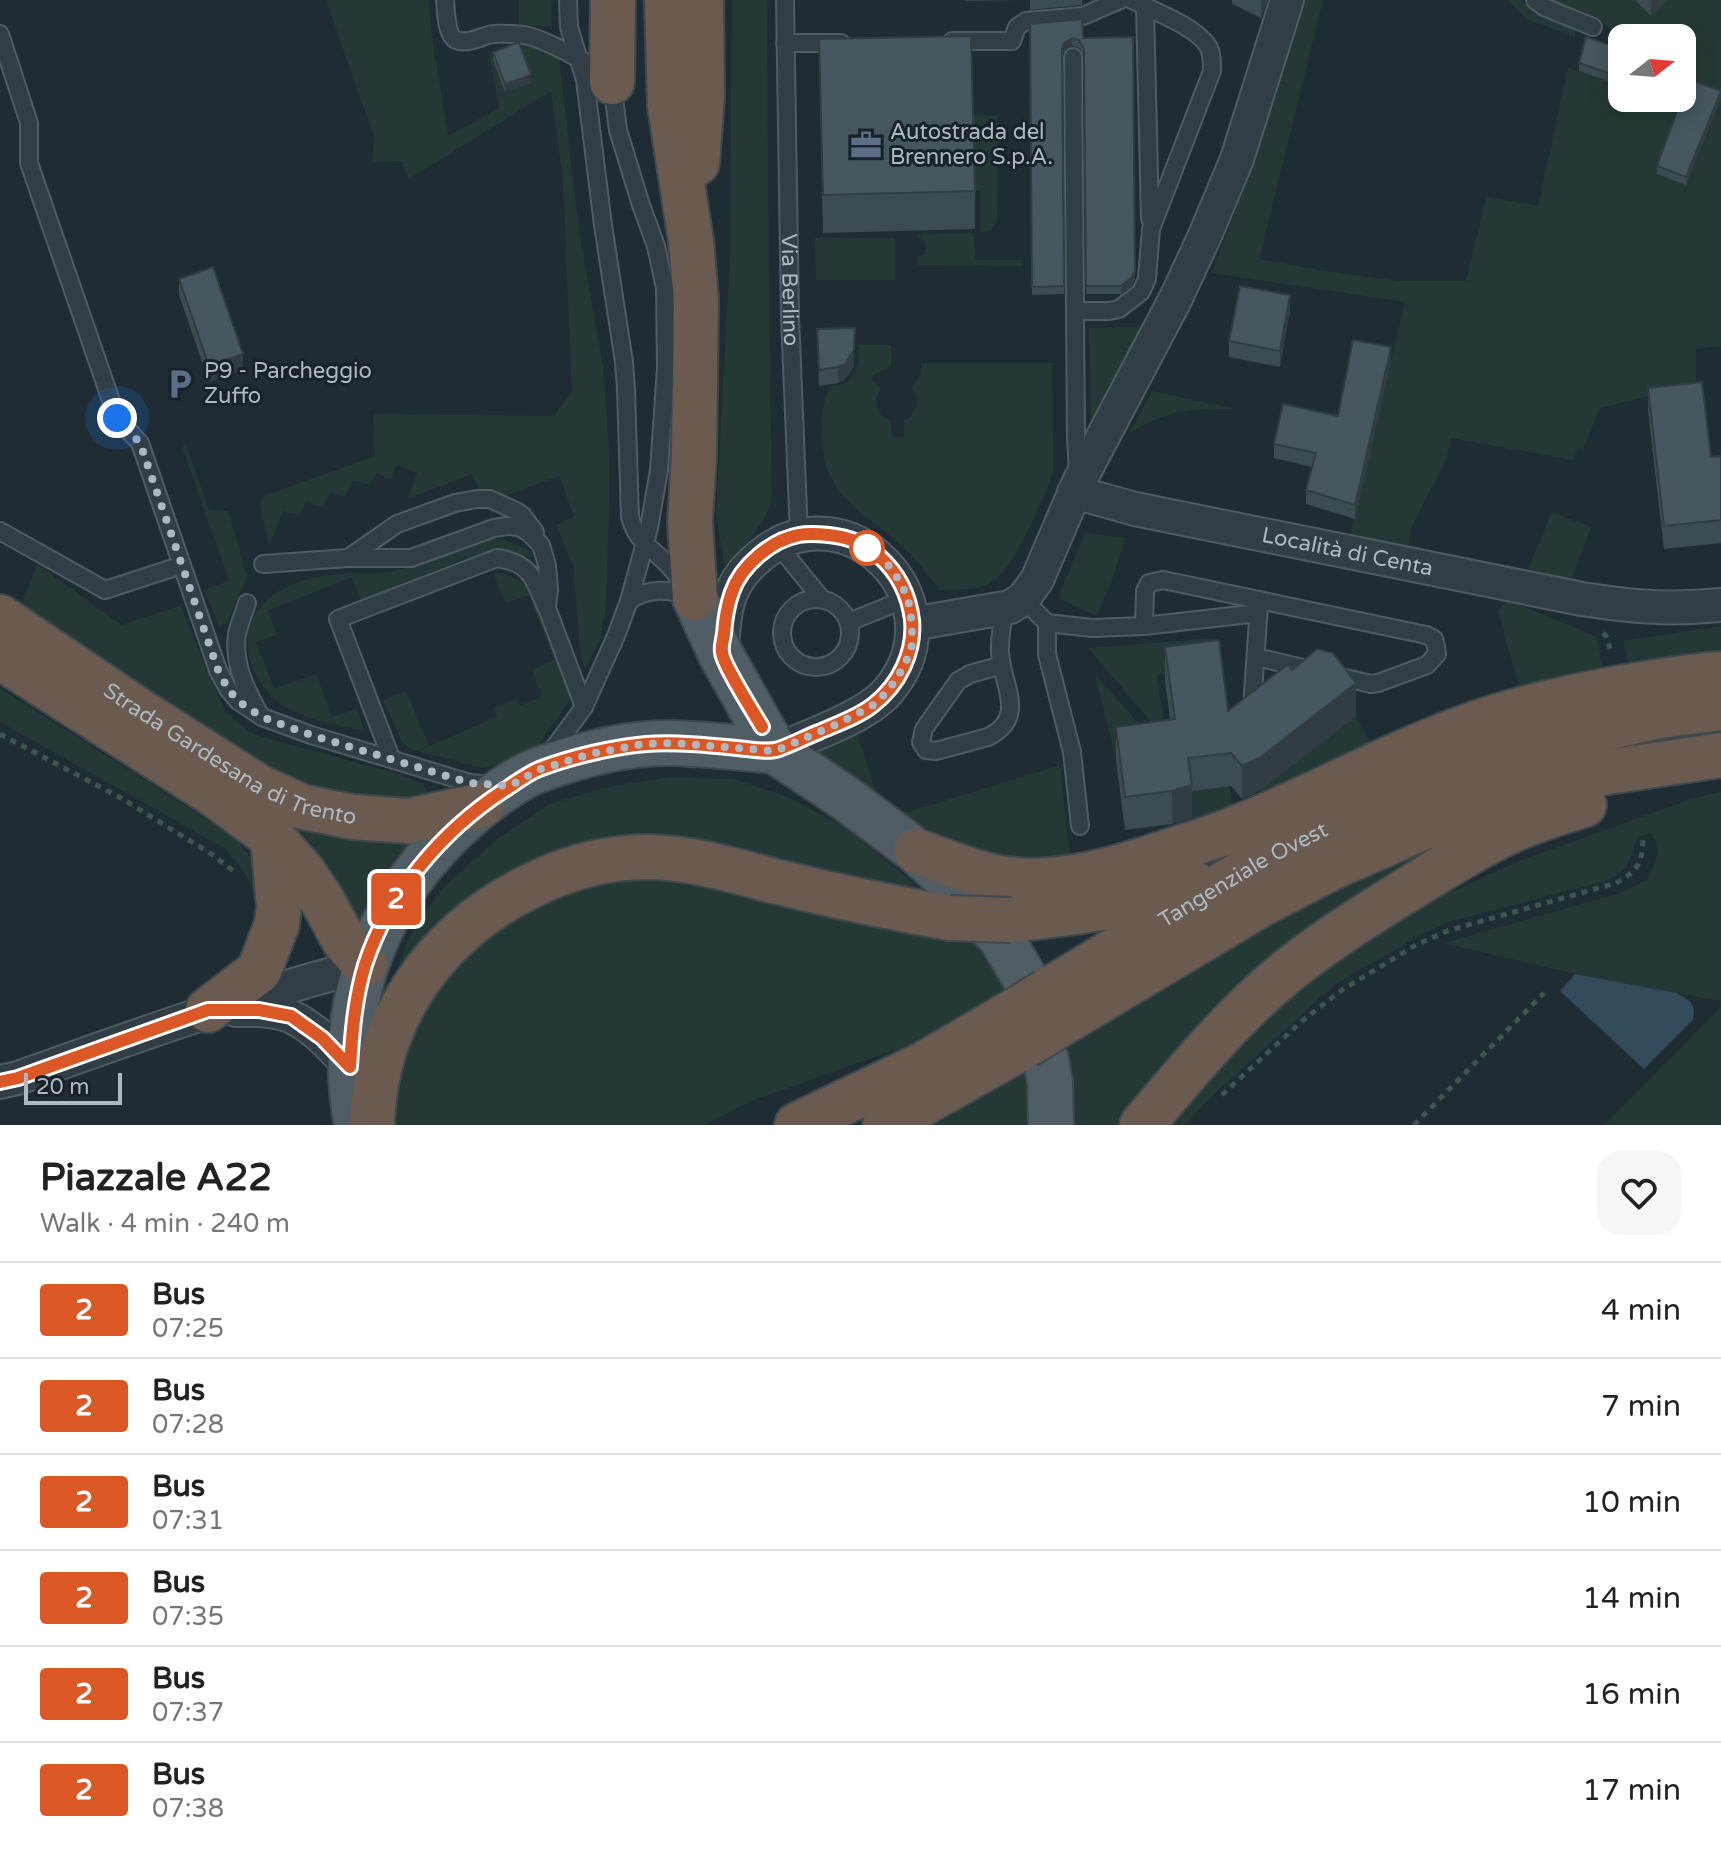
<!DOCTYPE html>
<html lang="en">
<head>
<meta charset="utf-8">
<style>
	:root { --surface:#fff; --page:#f6f6f6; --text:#222; --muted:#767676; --line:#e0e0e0 }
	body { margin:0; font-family:"Varela Round",sans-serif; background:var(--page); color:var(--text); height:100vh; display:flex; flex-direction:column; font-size:30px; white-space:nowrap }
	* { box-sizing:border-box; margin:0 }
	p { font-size:26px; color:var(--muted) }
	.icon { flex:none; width:44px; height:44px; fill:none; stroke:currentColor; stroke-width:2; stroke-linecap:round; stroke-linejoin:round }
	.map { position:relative; height:1125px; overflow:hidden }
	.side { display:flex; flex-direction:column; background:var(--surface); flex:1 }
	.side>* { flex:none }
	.badge { padding:0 16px; border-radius:6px; font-size:28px; line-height:52px }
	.needle { width:52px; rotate:73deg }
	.buttons { position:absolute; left:1608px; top:24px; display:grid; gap:16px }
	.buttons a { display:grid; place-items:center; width:88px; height:88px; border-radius:16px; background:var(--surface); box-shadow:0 4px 20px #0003; font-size:40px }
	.scale { position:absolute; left:24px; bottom:20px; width:98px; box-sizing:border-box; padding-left:8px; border:4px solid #acb9c2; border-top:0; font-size:22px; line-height:28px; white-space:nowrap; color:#acb9c2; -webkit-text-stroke:6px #182329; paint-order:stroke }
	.you { position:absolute; width:40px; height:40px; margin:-20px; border:6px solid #fff; border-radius:50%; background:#1a73e8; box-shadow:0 0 0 12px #1a73e833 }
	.map>.badge { position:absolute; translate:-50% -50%; box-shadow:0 0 0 4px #fff }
	.round { display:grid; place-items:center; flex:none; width:84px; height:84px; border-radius:24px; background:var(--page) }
	.headline { display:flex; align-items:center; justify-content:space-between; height:136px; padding:0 40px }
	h1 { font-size:38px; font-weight:800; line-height:60px }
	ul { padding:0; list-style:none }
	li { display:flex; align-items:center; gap:24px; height:96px; padding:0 40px; border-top:2px solid var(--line) }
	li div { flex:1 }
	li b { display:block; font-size:30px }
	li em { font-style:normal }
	li .badge { min-width:88px; font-weight:700; text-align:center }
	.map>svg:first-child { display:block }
	.green { fill:#243935; fill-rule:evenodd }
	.water { fill:#324c5c }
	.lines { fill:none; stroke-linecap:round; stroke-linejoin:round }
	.lane-casing { stroke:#505c63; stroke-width:20 }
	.street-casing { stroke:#505c63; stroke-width:36 }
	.primary-casing { stroke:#3c474e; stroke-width:48 }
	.highway-casing { stroke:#3d494f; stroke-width:48 }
	.path { stroke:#405452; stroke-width:5; stroke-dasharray:6 6; stroke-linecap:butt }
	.lane { stroke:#323e45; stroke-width:16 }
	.street { stroke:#323e45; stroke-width:32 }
	.primary { stroke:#505d65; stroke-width:44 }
	.highway { stroke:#6b5a4f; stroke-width:44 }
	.highway-bridge-casing { stroke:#3d494f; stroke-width:48; stroke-linecap:butt }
	.highway-bridge { stroke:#6b5a4f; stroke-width:44 }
	.wall { fill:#3d4b53 }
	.shaded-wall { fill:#323d43 }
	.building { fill:#475760; stroke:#323d43; stroke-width:2 }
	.line-casing { stroke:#fff; stroke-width:18 }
	.line { stroke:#db5826; stroke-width:12 }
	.walk { stroke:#acb9c2; stroke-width:8; stroke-dasharray:0 14.4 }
	.stop-dot { fill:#fff; stroke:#db5826; stroke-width:4 }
	.labels { text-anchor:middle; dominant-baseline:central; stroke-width:6; stroke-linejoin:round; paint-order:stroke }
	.poi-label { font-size:22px; fill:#acb9c2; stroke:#182329; text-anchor:start }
	.street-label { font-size:22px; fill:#acb9c2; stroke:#182329 }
</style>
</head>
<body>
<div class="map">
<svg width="1721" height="1125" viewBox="0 0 1721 1125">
	<rect width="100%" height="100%" fill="#1f2c34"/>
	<g class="green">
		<path d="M326 0H428L432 37 448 136 499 108 489 55C522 39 527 41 559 57L579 231 603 367 609 450V508L606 606 601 637 586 669 581 659 573 565 556 525 574 516 559 476 507 495 479 489 472 474 407 499 417 473 397 465 391 480 376 473 370 485 353 480 345 497 330 492 323 508 306 501 299 515 283 511 269 546 260 505 264 496 375 456 373 414 554 416 572 392 563 181 551 91 409 179 402 161 372 162 374 137Z"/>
		<rect x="519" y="0" width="32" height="26"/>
		<path d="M732 0H767L769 321 772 499 766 516 732 564 724 563 716 515 730 257Z"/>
		<path d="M1295 0H1323L1259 259 1324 271 1399 281H1466L1486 197 1538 206 1568 68 1613 82C1615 75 1619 66 1620 58 1621 52 1619 45 1617 40 1604 11 1574 11 1549 0H1721V346L1696 349V384L1600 408 1583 449 1578 448 1573 460 1451 438 1446 460 1410 531 1408 551 1349 541 1405 302 1212 273 1252 166ZM1622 38H1682V98H1622Z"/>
		<path d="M1508 0H1521L1535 13 1575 30V37L1527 19Z"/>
		<path d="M972 115 998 116 997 220 991 230 980 233V191H974Z"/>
		<path d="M974 233 975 260H1022V266L918 265V257L924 254 926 245 922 239 917 237V234Z"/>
		<path d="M815 238H895V280H816Z"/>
		<path d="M1146 327 1096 424 1091 423 1089 328Z"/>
		<path d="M858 345H891V366L877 373 871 378 880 388C873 403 876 415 891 421L892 437H904V421C918 413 920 400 912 387L921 376V363H1052L1053 470 1051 479C1039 505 1017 563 996 579 983 590 958 591 941 590 928 576 917 560 903 547 862 510 824 499 822 436 822 414 822 407 829 387 857 383 859 371 858 345Z"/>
		<path d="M1152 391 1236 409C1192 409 1169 409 1130 433Z"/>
		<path d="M186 445 209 510 228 511 247 576 227 623 219 626 204 590 229 581 182 446Z"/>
		<path d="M1552 512 1591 527 1571 581 1527 572Z"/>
		<path d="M1085 533 1125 538 1112 580 1096 616 1058 598Z"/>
		<path d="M487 539H503L535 553 530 558 513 552 490 551 463 559 361 601 352 577 267 611 277 635 256 642 274 689 316 674 332 717 356 709 365 731C319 721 268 715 251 663 246 649 246 634 252 621 268 584 314 575 352 573 366 573 380 574 394 571 427 564 456 549 487 539Z"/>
		<path d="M37 564 121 625 180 606 225 711 240 725 256 735 402 775 423 784 429 794 424 803 388 802 317 787 252 761 20 609Z"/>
		<path d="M504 573 522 582 531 593 571 699 535 749 505 764 482 768 410 749 402 742 383 700 406 691 429 746 497 717 494 708 517 699 520 706 542 696 532 670 554 660 529 595 506 603 493 574Z"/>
		<path d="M1508 600 1597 637 1603 669 1520 690 1498 611Z"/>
		<path d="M1721 626V655L1629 664 1623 641Z"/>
		<path d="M1215 638 1218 665 1157 675 1166 739 1088 648Z"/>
		<path d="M1095 675 1161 748 1115 754Z"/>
		<path d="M0 688 234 837C246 851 260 868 263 888 264 899 258 915 255 926 256 887 250 876 224 848L0 722Z"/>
		<path d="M1223 705 1233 819 1192 822 1189 791Z"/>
		<path d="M1356 716 1374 750 1245 803Z"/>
		<path d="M857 732 877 797 812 750Z"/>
		<path d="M1060 765 1070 857 993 856 945 839 902 814Z"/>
		<path d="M670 777 733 779 786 796 845 827 935 901 606 846 384 1008 409 938 442 889 496 840 550 804 607 787Z"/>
		<path d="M1721 792V1001L1575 974 1444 943 1617 894 1647 880C1654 863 1666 847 1649 833L1637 837C1631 861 1629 869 1606 881L1452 921 1424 933 1334 985 1206 1102 1186 1125H1164L1258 1021 1306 984 1354 945 1407 912 1519 861 1694 798Z"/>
		<path d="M290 818 416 832 381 878 359 930 329 870 309 841Z"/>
		<path d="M1494 822 1126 1125H1073L1068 1076 1062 1047 1243 935 1359 876Z"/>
		<path d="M641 878 692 882 766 898 893 932 968 937 991 959 1012 994 911 1044 754 1100 705 1125H391L399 1067 424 1002 493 927 563 893 603 883Z"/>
		<path d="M1721 1007V1125H1604Z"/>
		<path d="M1030 1066 1032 1125H936Z"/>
	</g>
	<path class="water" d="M1575 974 1676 993C1690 1000 1698 1005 1692 1021L1644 1069 1560 991Z"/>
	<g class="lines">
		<defs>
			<g id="lane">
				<path d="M445 0C446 10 446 35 456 40 468 45 481 36 493 34 502 33 514 34 524 35 547 39 586 63 608 75L612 82 618 130 641 205 656 246 665 288 666 368 659 470 649 528 629 601 616 636 584 707 548 756"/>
				<path d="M568 0 569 27 585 80 603 225 624 362 626 389 630 517C636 539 646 544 662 559 670 566 677 576 684 584"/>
				<path id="s1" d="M785 0 790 317 799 535"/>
				<path d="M1535 0 1544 7 1593 27"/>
				<path d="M1145 7 1150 219"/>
				<path d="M0 34 29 123V163L117 418 140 443 218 670 228 689 238 701 262 717 311 735 470 783 495 785"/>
				<path d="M952 41H1012L1017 27 1026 21 1083 16 1120 0"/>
				<path d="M785 43H841"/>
				<path d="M1073 57 1076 438 1078 471"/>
				<path d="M1075 311H1109L1119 309 1141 292 1147 279 1151 229 1212 71C1212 62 1212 53 1208 46 1195 26 1153 11 1132 0"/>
				<path d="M0 531 105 590 182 565"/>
				<path d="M777 544 821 598"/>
				<path d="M348 558 397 524 455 503 477 499H490L516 511 523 516 535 532"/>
				<path d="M263 564 348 558H411L494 528 507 526 519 527 529 533 541 545 547 565 549 589 547 608 584 707"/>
				<circle cx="816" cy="633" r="34"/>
				<path d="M1023 599 1047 623 1092 628 1144 626 1258 613"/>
				<path d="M629 601C649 587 669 589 692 597"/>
				<path d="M247 603C244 613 239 624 237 634 233 663 245 688 259 713"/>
				<path d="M849 622 908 598"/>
				<path d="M1047 623V654L1072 752 1080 826"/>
				<path d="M1144 626 1145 591 1149 583 1163 580 1426 635 1434 639 1436 647 1437 654 1427 665 1378 683 1371 684 1256 657"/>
				<path d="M1002 665 970 674 958 681 924 729 921 742 926 750 936 751 988 737C1028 717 1002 685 1000 653 999 638 1003 623 1004 608"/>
				<path d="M1252 708 1259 605"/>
				<path d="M391 758 338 619 497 558C531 563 534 579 546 607"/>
			</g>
			<g id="street">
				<path id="s2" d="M1074 492 1135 509 1582 599C1632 607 1671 610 1721 605"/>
				<path d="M912 624 1010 607 1023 599 1037 580 1079 482 1176 298 1206 233 1237 159 1287 0"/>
				<path d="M721 655C724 633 723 609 733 589 739 576 749 565 760 556 847 483 963 603 888 691 865 718 808 736 775 751"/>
				<path d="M236 1010C253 1010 276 1009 292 1017 315 1028 334 1049 350 1067"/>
				<path d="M0 1082 18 1078C133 1037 247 996 365 965"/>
			</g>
			<g id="primary">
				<path d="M695 598 721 655 775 751 848 800 916 851 961 892 1001 938 1026 980"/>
				<path d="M1046 1059 1050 1083 1051 1125"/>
				<path d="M357 1125C333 1005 378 894 470 815 489 799 518 777 541 769 583 754 628 742 672 743 706 744 741 748 775 751"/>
			</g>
			<g id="highway">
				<path d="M667 0 670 106 691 241 696 299 694 455 690 522 695 598"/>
				<path d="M612 82 613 0"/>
				<path d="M697 163 702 96 701 0"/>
				<path id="s3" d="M0 617 135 708 259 787 303 807 353 817 409 821 482 805"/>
				<path d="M0 657 215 795 273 838 304 873 322 900 345 942 365 965"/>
				<path d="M916 851C948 862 981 877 1015 880 1065 884 1116 869 1164 853 1185 846 1206 840 1227 832 1308 800 1384 757 1466 727 1518 708 1571 697 1625 687 1657 682 1688 676 1721 674"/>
				<path d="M1011 920C1073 913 1136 905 1195 884"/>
				<path id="s4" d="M1047 991 1265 859 1360 811 1488 762 1593 731 1659 716 1721 708"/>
				<path d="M208 1010 259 971 277 924 279 907 273 838"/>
				<path d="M1056 1027 1260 905 1333 867 1415 831 1535 789 1601 773 1721 755"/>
				<path d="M372 1125C375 1020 433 936 525 889 563 869 604 857 647 857 691 857 735 871 778 882 835 896 892 908 950 918"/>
				<path d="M797 1125 924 1064 1016 1010"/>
				<path d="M885 1125 1025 1046"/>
				<path d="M1142 1125C1186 1073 1231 1018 1284 974 1318 946 1356 922 1394 898 1430 876 1466 852 1504 834 1529 822 1557 813 1584 805"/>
			</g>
		</defs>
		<use href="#lane" class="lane-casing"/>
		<use href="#street" class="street-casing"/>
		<use href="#primary" class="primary-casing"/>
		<use href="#highway" class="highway-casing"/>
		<g class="path">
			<path d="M1603 633 1607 637 1611 653"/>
			<path d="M0 734 121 798 213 855 236 873"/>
			<path d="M1222 1095 1302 1021 1342 990 1416 945 1447 931 1616 883C1640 870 1643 861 1643 834"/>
			<path d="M1414 1125 1544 993"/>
		</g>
		<use href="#lane" class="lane"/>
		<use href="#street" class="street"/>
		<use href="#primary" class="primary"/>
		<use href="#highway" class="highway"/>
		<defs>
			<g id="highway-bridge">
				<path d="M950 918 1011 920"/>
				<path d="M1016 1010 1047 991"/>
				<path d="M1025 1046 1056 1027"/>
			</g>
		</defs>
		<use href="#highway-bridge" class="highway-bridge-casing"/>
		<use href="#highway-bridge" class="highway-bridge"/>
	</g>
	<g class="wall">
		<path d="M965 0H1022L965 1Z"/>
		<path d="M1030 0H1082V5L1030 10Z"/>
		<path d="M1232 0H1267L1261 18 1232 4Z"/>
		<path d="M1635 0H1667L1651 16Z"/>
		<path d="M1030 24 1083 38 1135 279 1132 285 1121 294H1086L1084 57 1079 48 1072 46 1064 51 1062 57 1064 294 1032 295Z"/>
		<path d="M819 39 975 191V229L823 233Z"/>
		<path d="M493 52 531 83 505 92 493 60Z"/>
		<path d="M1621 57 1614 83 1579 71V63Z"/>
		<path d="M1721 90 1686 185 1657 174V166Z"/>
		<path d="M179 279 243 370 209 382 179 295Z"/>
		<path d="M1290 311 1280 367 1229 357V341Z"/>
		<path d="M817 329 854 366 845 379 838 383 819 386Z"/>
		<path d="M1391 361 1355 519 1306 504V490L1312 467 1274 458V444L1338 416Z"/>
		<path d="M1648 388 1711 457 1721 456V543L1664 549 1648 411Z"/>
		<path d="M1165 647 1228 711 1292 670 1356 716 1261 790 1242 799 1231 786 1192 791V818L1172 824 1125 830 1116 760V727L1170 719 1165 680Z"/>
	</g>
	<g class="shaded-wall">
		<path d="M1261 0H1267L1261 18Z"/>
		<path d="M1652 0H1667L1651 16V1Z"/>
		<path d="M1072 38V46L1064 51 1062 57V49L1064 43Z"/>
		<path d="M1621 49V57L1614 83V75Z"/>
		<path d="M531 75V83L505 92V84Z"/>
		<path d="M1721 91V99L1686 185V177Z"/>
		<path d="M1135 271V279L1132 285 1121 294V286Z"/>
		<path d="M1290 295V311L1280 367V351Z"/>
		<path d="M855 328 854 366 845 379 838 383V367Z"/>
		<path d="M1391 347V361L1355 519V505Z"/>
		<path d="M243 354V370L209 382V366Z"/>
		<path d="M1356 683V716L1261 790 1242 799V766Z"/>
		<path d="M1192 785V818L1172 824V791Z"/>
	</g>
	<g class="building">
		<path d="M1082 19 1083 38 1133 37 1135 271 1132 277 1121 286H1086L1084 49 1079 40 1072 38 1064 43 1062 49 1064 286 1032 287 1030 24Z"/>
		<path d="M971 36 975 191 823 195 819 39Z"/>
		<path d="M1586 37 1621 49 1614 75 1579 63Z"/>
		<path d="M519 42 531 75 505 84 493 52Z"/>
		<path d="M1689 79 1721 91 1686 177 1657 166Z"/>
		<path d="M213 267 243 354 209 366 179 279Z"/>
		<path d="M1240 286 1290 295 1280 351 1229 341Z"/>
		<path d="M855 328 854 350 845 364 838 367 819 370 817 329Z"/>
		<path d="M1353 340 1391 347 1355 505 1306 490 1316 453 1274 444 1283 404 1338 416Z"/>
		<path d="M1702 382 1711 457 1721 456V520L1664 526 1648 388Z"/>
		<path d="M1219 640 1228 711 1288 664 1292 670 1317 649 1333 653 1356 683 1261 757 1242 766 1231 753 1188 758 1192 785 1172 791 1125 797 1116 727 1175 719 1165 647Z"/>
	</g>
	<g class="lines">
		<defs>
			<path id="line" d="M0 1082 18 1078 208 1010H259L291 1016 322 1038 350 1067C352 1033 355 998 365 965 388 894 442 831 503 791 514 784 527 774 539 769 571 757 612 747 646 744 676 742 707 745 737 748 750 749 768 753 779 749 793 744 806 737 819 732 837 724 858 717 873 705 899 685 915 652 912 620 909 595 898 573 879 556 866 544 847 537 829 535 820 534 808 533 799 535 771 540 741 566 732 592 727 606 725 619 724 634 723 640 721 646 722 652 722 663 754 713 762 727"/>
		</defs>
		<use href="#line" class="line-casing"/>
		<use href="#line" class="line"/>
		<path class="walk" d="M117 418 140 443 218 670 228 689 238 701 262 717 311 735 470 783 510 786 538 770 590 754 643 744 672 743 775 751 837 724 872 706 888 691 905 665 912 645V624L908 598 899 580 889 566 877 554 862 545 867 548"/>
	</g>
	<defs>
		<symbol id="office-bare" viewBox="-9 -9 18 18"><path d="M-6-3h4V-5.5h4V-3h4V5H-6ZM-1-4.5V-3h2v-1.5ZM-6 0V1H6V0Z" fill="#5c6f8a" stroke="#182329" stroke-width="2.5" paint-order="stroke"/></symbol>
		<symbol id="parking-bare" viewBox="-9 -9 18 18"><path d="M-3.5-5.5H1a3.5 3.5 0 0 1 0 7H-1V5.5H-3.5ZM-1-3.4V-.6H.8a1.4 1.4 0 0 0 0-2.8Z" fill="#5c6f8a" stroke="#182329" stroke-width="2.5" paint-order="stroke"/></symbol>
	</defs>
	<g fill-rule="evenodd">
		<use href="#office-bare" x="844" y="123" width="44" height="44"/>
		<use href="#parking-bare" x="158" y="362" width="44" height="44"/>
	</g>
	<circle class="stop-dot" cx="867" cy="548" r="16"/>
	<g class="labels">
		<g class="poi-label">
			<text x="890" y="132">Autostrada del<tspan x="890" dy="25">Brennero S.p.A.</tspan></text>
			<text x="204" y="371">P9 - Parcheggio<tspan x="204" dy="25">Zuffo</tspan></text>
		</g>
		<g class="street-label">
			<text stroke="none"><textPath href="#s1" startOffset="290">Via Berlino</textPath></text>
			<text stroke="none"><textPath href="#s2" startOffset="280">Località di Centa</textPath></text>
			<text stroke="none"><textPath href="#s3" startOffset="270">Strada Gardesana di Trento</textPath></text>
			<text stroke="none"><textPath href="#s4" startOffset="228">Tangenziale Ovest</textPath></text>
		</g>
	</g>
</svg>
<div class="buttons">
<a><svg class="needle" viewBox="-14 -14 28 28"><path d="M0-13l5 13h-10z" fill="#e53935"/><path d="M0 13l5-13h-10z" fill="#767676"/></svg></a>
</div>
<div class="scale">20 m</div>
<div class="you" style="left:117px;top:418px"></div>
<b class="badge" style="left:396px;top:899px;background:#db5826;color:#fff">2</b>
</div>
<section class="side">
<div class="headline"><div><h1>Piazzale A22</h1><p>Walk · 4 min · 240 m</p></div><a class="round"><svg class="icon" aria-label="heart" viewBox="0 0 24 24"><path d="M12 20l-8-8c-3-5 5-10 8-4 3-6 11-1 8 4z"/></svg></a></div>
<ul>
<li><span class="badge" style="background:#db5826;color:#fff">2</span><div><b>Bus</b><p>07:25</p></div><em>4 min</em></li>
<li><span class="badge" style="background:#db5826;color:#fff">2</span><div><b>Bus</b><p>07:28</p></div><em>7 min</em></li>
<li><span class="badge" style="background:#db5826;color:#fff">2</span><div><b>Bus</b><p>07:31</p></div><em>10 min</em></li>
<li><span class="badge" style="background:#db5826;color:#fff">2</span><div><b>Bus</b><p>07:35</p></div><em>14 min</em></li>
<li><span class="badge" style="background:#db5826;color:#fff">2</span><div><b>Bus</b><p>07:37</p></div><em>16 min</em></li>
<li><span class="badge" style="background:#db5826;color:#fff">2</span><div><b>Bus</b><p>07:38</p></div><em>17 min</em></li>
</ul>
</section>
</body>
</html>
